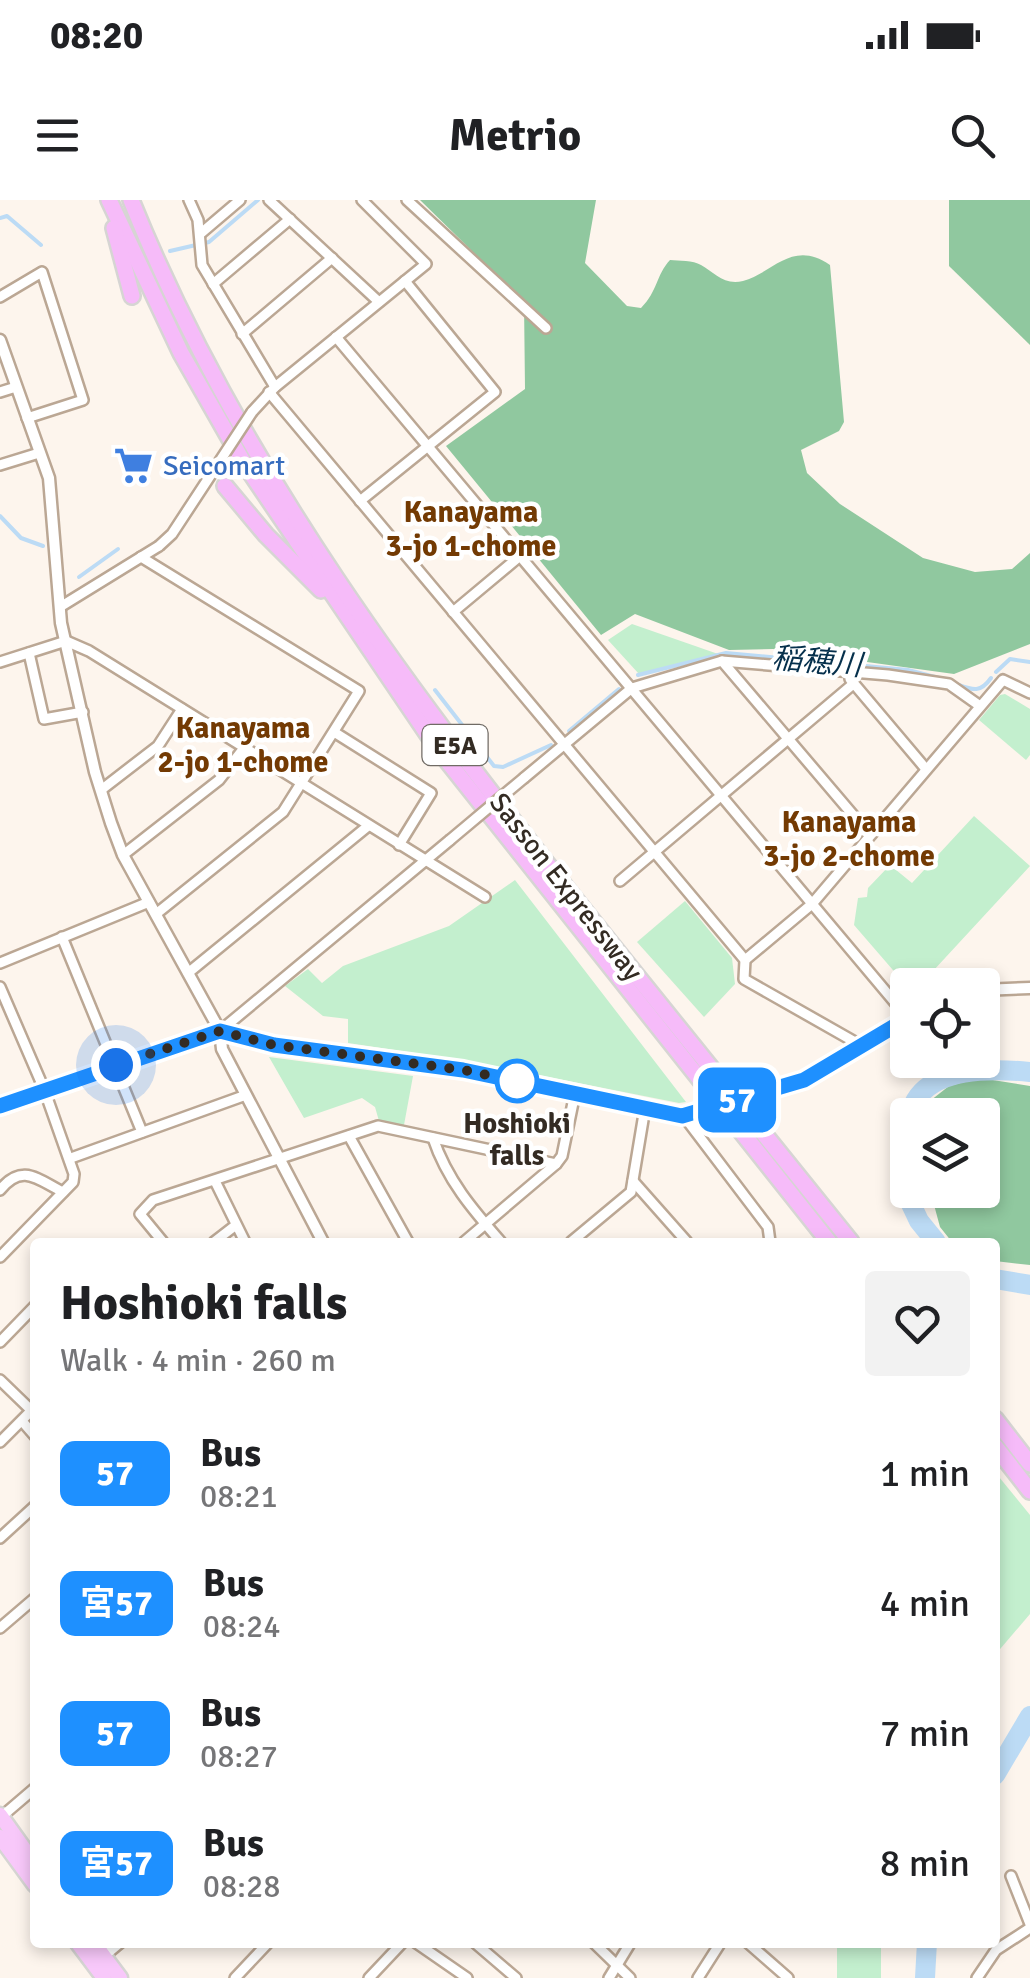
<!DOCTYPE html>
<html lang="en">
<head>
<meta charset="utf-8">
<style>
	:root { --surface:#fff; --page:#f2f2f2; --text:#202124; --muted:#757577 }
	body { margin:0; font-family:Signika,"Noto Sans JP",sans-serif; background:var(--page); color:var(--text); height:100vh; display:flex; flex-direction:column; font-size:38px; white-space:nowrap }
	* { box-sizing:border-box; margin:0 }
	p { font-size:32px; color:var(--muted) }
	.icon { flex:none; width:55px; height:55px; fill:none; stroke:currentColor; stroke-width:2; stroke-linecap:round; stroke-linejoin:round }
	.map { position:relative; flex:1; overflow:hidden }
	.side { position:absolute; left:30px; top:1038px; width:970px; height:710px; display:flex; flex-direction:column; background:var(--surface); border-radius:10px; box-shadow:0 5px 15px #0003 }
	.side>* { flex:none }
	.badge { padding:0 20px; border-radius:15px; font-size:35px; line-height:65px }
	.fabs { position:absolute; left:890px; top:768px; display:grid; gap:20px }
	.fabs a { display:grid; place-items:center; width:110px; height:110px; border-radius:10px; background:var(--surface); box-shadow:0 5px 15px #0003; font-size:50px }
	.you { position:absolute; width:50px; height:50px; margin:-25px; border:8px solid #fff; border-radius:50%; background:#1a73e8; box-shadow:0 0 0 15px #1a73e833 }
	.map>.badge { position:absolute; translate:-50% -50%; box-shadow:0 0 0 5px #fff }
	.round { display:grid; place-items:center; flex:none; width:105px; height:105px; border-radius:10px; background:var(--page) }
	.headline { display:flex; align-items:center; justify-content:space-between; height:170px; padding:0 30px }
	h1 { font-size:48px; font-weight:700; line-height:75px }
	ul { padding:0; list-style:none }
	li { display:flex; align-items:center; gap:30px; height:130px; padding:0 30px }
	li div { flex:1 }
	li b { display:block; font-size:38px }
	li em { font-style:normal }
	li .badge { min-width:110px; font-weight:700; text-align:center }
	.status { display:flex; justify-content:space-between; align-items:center; height:70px; padding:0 50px; background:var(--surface); direction:ltr }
	.status svg { height:28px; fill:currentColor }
	header { display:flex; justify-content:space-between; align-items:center; height:130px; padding:0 30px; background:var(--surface); font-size:45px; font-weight:700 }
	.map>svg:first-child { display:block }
	.green { fill:#c3efce }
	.forest { fill:#90c89f }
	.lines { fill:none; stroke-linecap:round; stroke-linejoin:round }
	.stream { stroke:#bcdbf5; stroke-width:4 }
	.river { stroke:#bcdbf5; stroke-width:20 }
	.minor-casing { stroke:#bba794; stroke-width:14 }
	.tertiary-casing { stroke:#bba794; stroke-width:15 }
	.trunk-casing { stroke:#d6d5d3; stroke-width:19 }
	.motorway-casing { stroke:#d6d5d3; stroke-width:20 }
	.minor { stroke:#fff; stroke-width:9 }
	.tertiary { stroke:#fff; stroke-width:10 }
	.trunk { stroke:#f8c8fa; stroke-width:14 }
	.motorway { stroke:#f6bbf9; stroke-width:15 }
	.minor-bridge-casing { stroke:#bba794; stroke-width:14; stroke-linecap:butt }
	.tertiary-bridge-casing { stroke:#bba794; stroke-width:15; stroke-linecap:butt }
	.minor-bridge { stroke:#fff; stroke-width:9 }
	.tertiary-bridge { stroke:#fff; stroke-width:10 }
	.line-casing { stroke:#fff; stroke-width:22 }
	.line { stroke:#1e90ff; stroke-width:15 }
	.walk { stroke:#332b23; stroke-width:10; stroke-dasharray:0 18 }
	.stop-dot { fill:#fff; stroke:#1e90ff; stroke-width:5 }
	.labels { text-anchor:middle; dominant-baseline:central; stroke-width:9; stroke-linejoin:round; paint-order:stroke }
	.shield { fill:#fff; stroke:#706b65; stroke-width:2.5 }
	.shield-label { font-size:25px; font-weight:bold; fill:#332b23 }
	.shop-label { font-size:28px; fill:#366cbe; stroke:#fff; text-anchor:start }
	.street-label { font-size:28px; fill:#332b23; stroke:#fff }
	.stop-label { font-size:28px; font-weight:bold; fill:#332b23; stroke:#fff }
	.neighbourhood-label { font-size:30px; font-weight:bold; fill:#733a03; stroke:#fff }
	.water-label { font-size:30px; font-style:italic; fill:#06304c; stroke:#fff }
</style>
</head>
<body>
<div class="status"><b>08:20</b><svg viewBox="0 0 49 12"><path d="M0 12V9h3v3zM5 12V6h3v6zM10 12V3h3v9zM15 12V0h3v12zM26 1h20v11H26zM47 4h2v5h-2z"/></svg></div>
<header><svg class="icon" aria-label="menu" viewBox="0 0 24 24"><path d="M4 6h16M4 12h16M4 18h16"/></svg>Metrio<svg class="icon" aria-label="search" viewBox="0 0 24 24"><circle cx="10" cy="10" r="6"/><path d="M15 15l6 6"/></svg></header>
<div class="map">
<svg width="1030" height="1778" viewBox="0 0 1030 1778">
	<rect width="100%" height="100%" fill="#fdf5ed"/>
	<g class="green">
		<path d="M632 424 721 455 639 474 608 440Z"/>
		<path d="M1005 494 1030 509V555L1026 560 979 520 1000 495Z"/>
		<path d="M974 616 1030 666 921 784H905L854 725 858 698 867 697 868 688 890 665 912 683Z"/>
		<path d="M515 680 686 902 679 903 468 861 348 843V819L323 816 285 786 308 769 322 783 343 766 449 726Z"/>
		<path d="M685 701 732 758 735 784 704 817 637 742Z"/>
		<path d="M269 857 413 876 404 925 379 921 375 907 362 898 304 918Z"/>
		<path d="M995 1272 1030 1315V1414L995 1455Z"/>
		<rect x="837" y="1743" width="44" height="35"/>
	</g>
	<g class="forest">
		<path d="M420 0H596L585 63 627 106 641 108C658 91 656 75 670 60 679 61 693 60 701 65 714 72 724 86 743 81 773 73 792 39 830 65L844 222 839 231 801 250 807 273 840 304 923 358 975 372 1012 369 1030 353V444L954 474 773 449 729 450 635 414 601 435 446 246 525 189 524 102Z"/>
		<path d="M949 0H1030V145L949 66Z"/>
		<path d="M980 878 1030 886V1065L995 1061V1042H952L940 1027 930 990H982V915H921V908L949 886Z"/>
	</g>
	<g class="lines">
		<g class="stream">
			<path d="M0 18 7 16 41 45"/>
			<path d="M170 51 209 42 258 0"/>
			<path d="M0 316 21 338 43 346"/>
			<path d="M79 377 118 349"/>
			<path d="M996 472 1010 459 1030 462"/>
			<path d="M638 475 726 453 908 470 939 478"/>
			<path d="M953 483C971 489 979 495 991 478"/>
			<path d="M435 490 494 566 503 567 551 545"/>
			<path d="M569 531 619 489"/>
		</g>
		<g class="river">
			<path d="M910 915C921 866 990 868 1030 872"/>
			<path d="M918 990 911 1004 919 1021 936 1042"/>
			<path d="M995 1079 1030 1085"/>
			<path d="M995 1575 1030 1516"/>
			<path d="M925 1778 927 1742"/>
		</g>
		<defs>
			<g id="minor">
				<path d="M189 0 198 20 202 65 275 187"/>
				<path d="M269 0 379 102"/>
				<path d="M407 0 546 128"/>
				<path d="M200 34 240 0"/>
				<path d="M213 84 290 19"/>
				<path d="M0 97 42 72 83 200 27 218"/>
				<path d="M242 134 332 58"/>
				<path d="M336 137 908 818"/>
				<path d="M0 192 16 187"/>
				<path d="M269 192 745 760 744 779 862 846"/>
				<path d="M252 212 275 187 426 64 362 0"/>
				<path d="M0 265 39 253"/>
				<path d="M360 301 495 192 405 81"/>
				<path d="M141 357 359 491 283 612 156 714"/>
				<path d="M60 407 159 346"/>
				<path d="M453 412 520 356"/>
				<path d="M29 453 44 519 83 512"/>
				<path d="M722 461 870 635"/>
				<path d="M0 462 66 441 89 451 485 697"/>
				<path d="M850 479 926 569"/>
				<path d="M334 532 431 593 399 645"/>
				<path d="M524 578 632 488 722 461 888 475 949 484 980 506"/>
				<path d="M101 590 158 546 182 509"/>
				<path d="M123 655 219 580 244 548"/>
				<path d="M620 681 852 485"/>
				<path d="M62 737 142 932"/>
				<path d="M745 760 812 704 1003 480 1030 493"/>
				<path d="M0 763 149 702"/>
				<path d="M188 773 368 626"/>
				<path d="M0 787 44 889 74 974 73 982 0 1057"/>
				<path d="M220 831 450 640"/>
				<path d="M683 915 768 1027 770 1042"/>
				<path d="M349 936 408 1042"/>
				<path d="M433 938C447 980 473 1010 501 1042"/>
				<path d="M71 958 246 895"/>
				<path d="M215 981 245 1042"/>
				<path d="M633 981 687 1042"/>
				<path d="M0 990C22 963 37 979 63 992"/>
				<path d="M163 1042 140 1014 153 1000 378 926 556 964"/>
				<path d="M214 1042 236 1025"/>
				<path d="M464 1042 556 964 562 956 575 893"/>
				<path d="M571 1042 631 992 645 908"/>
				<path d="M0 1142 35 1106"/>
				<path d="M0 1180 31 1210"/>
				<path d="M22 1221 35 1236"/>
				<path d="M0 1242 35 1207"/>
				<path d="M0 1338 35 1306"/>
				<path d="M0 1428 35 1398"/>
				<path d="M1 1617 35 1588"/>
				<path d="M1011 1676 1030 1724"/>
				<path d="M415 1742 467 1778"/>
				<path d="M474 1742 516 1778"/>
				<path d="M593 1742 630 1778"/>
				<path d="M747 1742 788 1778"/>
				<path d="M103 1757 121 1742"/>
				<path d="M235 1778 269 1742"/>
				<path d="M369 1778 403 1742"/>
				<path d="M609 1778 631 1742"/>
				<path d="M698 1778 721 1742"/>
				<path d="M977 1778 996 1750 1030 1728"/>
			</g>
			<g id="tertiary">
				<path d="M0 140 49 278 61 423 95 572 111 623 123 655 220 831 222 849 323 1042"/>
				<path d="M982 790 1030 788"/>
				<path d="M766 891 803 880 908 819"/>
				<path d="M0 906 220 831 275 845 463 870 681 916 694 914"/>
			</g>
			<g id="trunk">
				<path d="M0 1615 35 1664"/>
				<path d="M0 1637 35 1685"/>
				<path d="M77 1742 104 1778"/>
				<path d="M93 1742 120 1778"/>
			</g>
			<g id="motorway">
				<path d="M109 0 181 153 242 260 437 548 829 1042"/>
				<path d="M131 0C239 268 415 500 595 724 680 830 766 936 851 1042"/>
				<path d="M114 28 132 96"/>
				<path d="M225 286 266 335 321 390"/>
				<path d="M995 1219 1030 1264"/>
				<path d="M995 1246 1030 1291"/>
			</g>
		</defs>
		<use href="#minor" class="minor-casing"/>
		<use href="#tertiary" class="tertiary-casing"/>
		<use href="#trunk" class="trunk-casing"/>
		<use href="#motorway" class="motorway-casing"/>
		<use href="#minor" class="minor"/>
		<use href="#tertiary" class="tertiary"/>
		<use href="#trunk" class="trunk"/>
		<use href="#motorway" class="motorway"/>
		<defs>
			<g id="minor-bridge">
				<path d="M159 346 172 334 252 212"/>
				<path d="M450 640 524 578"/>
			</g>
			<path id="tertiary-bridge" d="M694 914 766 891"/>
		</defs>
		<use href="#minor-bridge" class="minor-bridge-casing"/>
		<use href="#tertiary-bridge" class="tertiary-bridge-casing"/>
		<use href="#minor-bridge" class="minor-bridge"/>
		<use href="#tertiary-bridge" class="tertiary-bridge"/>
	</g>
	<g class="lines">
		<defs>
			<path id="line" d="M0 906 220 831 274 845 463 870 682 916 804 880 908 818"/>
		</defs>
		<use href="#line" class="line-casing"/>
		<use href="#line" class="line"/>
		<path class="walk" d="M116 865 220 831 274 845 463 870 517 881"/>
	</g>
	<defs>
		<symbol id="supermarket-bare" viewBox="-9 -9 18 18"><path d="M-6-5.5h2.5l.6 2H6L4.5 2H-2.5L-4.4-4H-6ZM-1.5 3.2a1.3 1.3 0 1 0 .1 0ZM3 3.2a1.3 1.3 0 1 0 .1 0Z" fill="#3f7fe0" stroke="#fff" stroke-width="2.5" paint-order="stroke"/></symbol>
	</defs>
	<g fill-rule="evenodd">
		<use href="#supermarket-bare" x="106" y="238" width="55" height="55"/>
	</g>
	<circle class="stop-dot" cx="517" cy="881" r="20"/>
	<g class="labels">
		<rect class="shield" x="422.5" y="525" width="65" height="40" rx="8"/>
		<g class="shield-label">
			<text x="455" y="545">E5A</text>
		</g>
		<g class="shop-label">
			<text x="163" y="266">Seicomart</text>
		</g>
		<g class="street-label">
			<text transform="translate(566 687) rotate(52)">Sasson Expressway</text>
		</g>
		<g class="stop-label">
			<text x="517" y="924">Hoshioki<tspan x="517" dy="32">falls</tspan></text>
		</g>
		<g class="neighbourhood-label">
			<text x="471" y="312">Kanayama<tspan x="471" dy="34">3-jo 1-chome</tspan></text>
			<text x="243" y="528">Kanayama<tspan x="243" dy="34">2-jo 1-chome</tspan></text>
			<text x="849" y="622">Kanayama<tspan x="849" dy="34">3-jo 2-chome</tspan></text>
		</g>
		<g class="water-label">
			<text transform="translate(817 462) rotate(5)">稲穂川</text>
		</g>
	</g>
</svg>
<div class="fabs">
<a><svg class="icon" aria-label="locate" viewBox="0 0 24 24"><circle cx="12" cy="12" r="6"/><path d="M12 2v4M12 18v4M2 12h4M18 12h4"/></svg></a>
<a><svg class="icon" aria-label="layers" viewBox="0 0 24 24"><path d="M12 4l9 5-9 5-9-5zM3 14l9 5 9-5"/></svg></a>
</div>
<div class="you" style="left:116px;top:865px"></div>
<b class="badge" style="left:737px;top:900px;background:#1e90ff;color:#fff">57</b>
<section class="side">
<div class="headline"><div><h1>Hoshioki falls</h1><p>Walk · 4 min · 260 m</p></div><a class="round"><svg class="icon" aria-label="heart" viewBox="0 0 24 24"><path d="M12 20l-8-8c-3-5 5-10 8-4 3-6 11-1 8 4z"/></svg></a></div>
<ul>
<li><span class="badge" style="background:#1e90ff;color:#fff">57</span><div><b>Bus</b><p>08:21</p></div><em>1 min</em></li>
<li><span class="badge" style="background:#1e90ff;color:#fff">宮57</span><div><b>Bus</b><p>08:24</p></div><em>4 min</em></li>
<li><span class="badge" style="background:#1e90ff;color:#fff">57</span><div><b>Bus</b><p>08:27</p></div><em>7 min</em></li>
<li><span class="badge" style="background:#1e90ff;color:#fff">宮57</span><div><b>Bus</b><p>08:28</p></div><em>8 min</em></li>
</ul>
</section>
</div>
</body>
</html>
